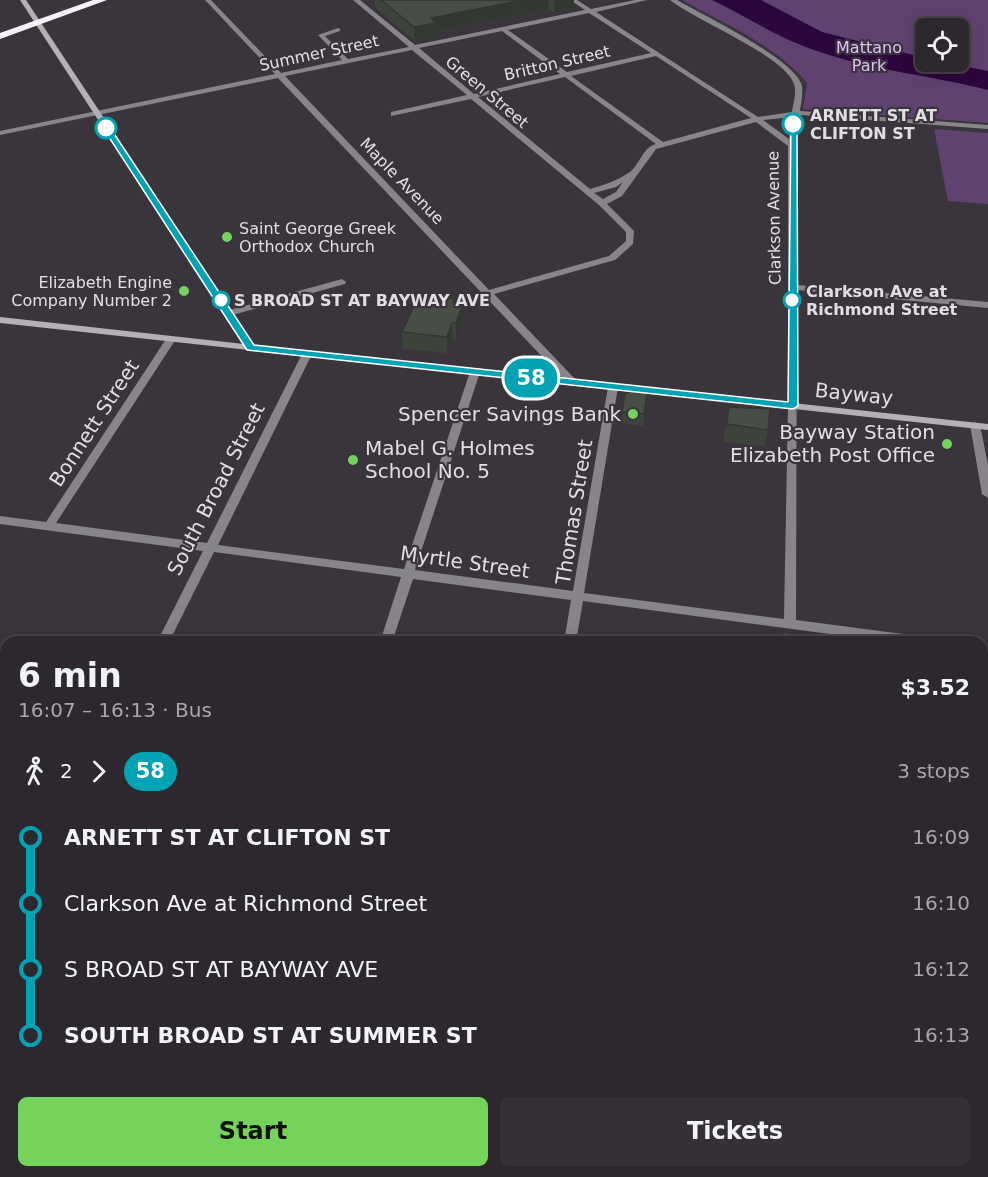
<!DOCTYPE html>
<html lang="en">
<head>
<meta charset="utf-8">
<style>
	:root { --surface:#2c282e; --page:#343036; --text:#f1f3f6; --muted:#a6a6aa; --line:#48444a; --accent:#75d25b }
	body { margin:0; font-family:"DejaVu Sans",sans-serif; background:var(--page); color:var(--text); height:100vh; display:flex; flex-direction:column; font-size:22px; white-space:nowrap }
	* { box-sizing:border-box; margin:0 }
	p { font-size:20px; color:var(--muted) }
	.icon { flex:none; width:33px; height:33px; fill:none; stroke:currentColor; stroke-width:2; stroke-linecap:round; stroke-linejoin:round }
	.map { position:relative; flex:1; overflow:hidden }
	.side { position:absolute; left:0px; top:636px; width:988px; height:542px; display:flex; flex-direction:column; background:var(--surface); border-radius:18px 18px 0 0; box-shadow:0 3px 15px #0003,0 0 0 2px var(--line) }
	.side>* { flex:none }
	.badge { padding:0 12px; border-radius:20px; font-size:21px; line-height:39px }
	.tools { position:absolute; left:915px; top:18px; display:grid; gap:12px }
	.tools a { display:grid; place-items:center; width:54px; height:54px; border-radius:9px; background:var(--surface); box-shadow:0 3px 15px #0003,0 0 0 2px var(--line); font-size:30px }
	.map>.badge { position:absolute; translate:-50% -50%; box-shadow:0 0 0 3px #fff }
	.legs { display:flex; align-items:center; gap:9px; height:66px; padding:0 18px; font-size:20px }
	.legs p { margin-inline-start:auto }
	.overview { display:flex; align-items:center; justify-content:space-between; height:102px; padding:0 18px }
	h1 { font-size:33px; font-weight:600; line-height:45px }
	.primary-button { display:flex; gap:12px; margin-top:auto; padding:12px 18px }
	.primary-button a { flex:1; height:69px; border-radius:9px; background:var(--accent); color:#111; font-size:24px; font-weight:600; line-height:69px; text-align:center }
	.primary-button a+a { background:var(--page); color:var(--text) }
	ul { padding:0 18px; list-style:none }
	li { display:flex; align-items:center; gap:21px; height:66px; font-size:22px }
	li i { display:grid; place-items:center; width:9px; height:100%; margin:0 8px; background:currentColor }
	li i::after { content:''; width:15px; height:15px; margin:-8px; border:4px solid; border-radius:50%; background:var(--surface) }
	li p { margin-inline-start:auto }
	li:first-child i { background:linear-gradient(#0000 50%,currentColor 0) }
	li:last-child i { background:linear-gradient(currentColor 50%,#0000 0) }
	.map>svg:first-child { display:block }
	.green { fill:#604271; fill-rule:evenodd }
	.water { fill:#2c073d }
	.lines { fill:none; stroke-linecap:round; stroke-linejoin:round }
	.street { fill:#878589; fill-rule:evenodd }
	.secondary { fill:#b4b0b7; fill-rule:evenodd }
	.highway { fill:#f7f0fb; fill-rule:evenodd }
	.wall { fill:#3e433c }
	.shaded-wall { fill:#323731 }
	.building { fill:#484e46; stroke:#323731; stroke-width:1.5 }
	.line-1 { fill:#00a3b4; stroke:#fff; stroke-width:1.5 }
	.stop-1-dot { fill:#fff; stroke:#00a3b4; stroke-width:3 }
	.poi-dot { fill:#75d25b; stroke:#3a353d; stroke-width:2 }
	.labels { text-anchor:middle; dominant-baseline:central; stroke-width:4.5; stroke-linejoin:round; paint-order:stroke }
	.far-park-label { font-size:16px; fill:#e3bdfa; stroke:#3a353d }
	.far-street-label { font-size:16px; fill:#e1dee3; stroke:#3a353d }
	.far-stop-label { font-size:16px; font-weight:bold; fill:#e1dee3; stroke:#3a353d; text-anchor:start }
	.far-poi-label { font-size:16px; fill:#e1dee3; stroke:#3a353d; text-anchor:start }
	.street-label { font-size:20px; fill:#e1dee3; stroke:#3a353d }
	.poi-label { font-size:20px; fill:#e1dee3; stroke:#3a353d; text-anchor:end }
</style>
</head>
<body>
<div class="map">
<svg width="988" height="1177" viewBox="0 0 988 1177">
	<rect width="100%" height="100%" fill="#3a353d"/>
	<g class="green">
		<path d="M682 0H988V123L803 109 807 83C777 46 723 23 682 0ZM926 28H958V62H926Z"/>
		<path d="M934 129 988 133V204L948 201Z"/>
		<path d="M988 811V897L983 900V814Z"/>
		<path d="M503 1172H638L632 1177H498Z"/>
	</g>
	<path class="water" d="M712 0H761L822 32 925 58 926 62H942L988 71V90C929 75 862 69 806 47 773 35 744 15 712 0Z"/>
	<g class="lines">
		<g class="street">
			<path d="M205 0H211L281 73 342 60 318 35 338 28 340 29V31L325 36 348 59 409 47 353 0H360L415 45 585 10 570 0H577L591 9 635 0H647L596 12 758 117 792 112C793 104 797 92 794 84 784 55 696 21 670 0H677C705 16 790 57 801 83 804 91 801 103 800 111L988 125V129L803 115 799 116 796 145 797 285 988 302V308L797 290 796 620 926 637 930 639 932 642H890L583 601 576 642H564L571 600 413 579 392 642H380L401 577 214 552 169 642H157L203 551 0 524V516L46 522 166 339 171 336 176 339 56 523 207 543 302 354 307 351 312 354 218 545 404 569 470 372 475 369 480 372 415 570 573 591 608 387 613 384 618 387 584 593 784 619 788 406V146L756 122 656 149 622 196 607 204 634 231 633 244 615 260 494 294 577 381 578 383 573 386 569 385 278 78 0 135V131L275 74ZM589 13 651 53 567 72 508 30ZM502 31 560 74 474 94 419 48ZM412 50 467 95 391 112V116L471 99 599 205 626 232V241L609 256 489 290 285 76ZM656 56 751 118 663 142 571 76ZM565 77 656 144C643 147 640 164 630 172 619 180 604 185 590 189L478 97ZM792 117 789 139 763 120ZM623 182 616 192 603 199 594 193 616 187Z"/>
			<path d="M342 279 346 282 345 284 229 316 224 313 226 311Z"/>
			<path d="M975 422 980 425 988 465V498L982 494 970 425Z"/>
			<path d="M982 644 988 645V655L982 654Z"/>
			<path d="M0 790 6 791V803L0 802Z"/>
			<path d="M6 957V983L0 986V961Z"/>
		</g>
		<path class="secondary" d="M20 0H26L254 345 988 424V430L0 323V317L244 344Z"/>
		<g class="highway">
			<path d="M93 0H107L0 39V33Z"/>
			<path d="M988 755V774L982 776V757Z"/>
			<path d="M988 786V804L982 806V788Z"/>
			<path d="M988 910V932L982 935V912Z"/>
			<path d="M988 967V991L982 992V969Z"/>
			<path d="M459 1172H488L486 1177H457Z"/>
			<path d="M656 1172H685L683 1177H654Z"/>
		</g>
	</g>
	<g class="wall">
		<path d="M375 0H574V9L554 13 548 9 437 31V37L415 41 375 8Z"/>
		<path d="M455 299V303L463 304V320L456 340 452 339 447 353 403 349 402 332Z"/>
		<path d="M647 393 643 426 621 423 625 394Z"/>
		<path d="M729 407 768 430 764 447 723 441Z"/>
	</g>
	<g class="shaded-wall">
		<path d="M523 0H549L548 9 437 31V37L415 41 414 27 431 18Z"/>
		<path d="M555 0H574V9L554 13Z"/>
		<path d="M463 304V320L456 340V323Z"/>
		<path d="M452 323V339L447 353V337Z"/>
	</g>
	<g class="building">
		<path d="M381 0H523L431 18 436 23 414 27Z"/>
		<path d="M419 295 455 299 453 302 463 304 456 323H452L447 337 402 332Z"/>
		<path d="M630 391 647 393 644 414 622 412 625 394Z"/>
		<path d="M729 407 770 409 768 430 727 424Z"/>
		<path d="M782 632 813 636 814 639 821 641V642H771V634L781 635Z"/>
	</g>
	<path class="line-1" d="M791 122 797 124 798 406 793 409 247 350 103 128 109 126 254 345 788 402Z"/>
	<g class="stop-1-dot">
		<circle cx="793" cy="124" r="10"/>
		<circle cx="106" cy="128" r="10"/>
		<circle cx="221" cy="300" r="8"/>
		<circle cx="792" cy="300" r="8"/>
	</g>
	<g class="poi-dot">
		<circle cx="227" cy="237" r="6"/>
		<circle cx="184" cy="291" r="6"/>
		<circle cx="633" cy="414" r="6"/>
		<circle cx="947" cy="444" r="6"/>
		<circle cx="353" cy="460" r="6"/>
	</g>
	<g class="labels">
		<g class="far-park-label">
			<text x="869" y="47">Mattano<tspan x="869" dy="18">Park</tspan></text>
		</g>
		<g class="far-street-label">
			<text transform="translate(319 53) rotate(-12)">Summer Street</text>
			<text transform="translate(557 63) rotate(-13)">Britton Street</text>
			<text transform="translate(487 92) rotate(40)">Green Street</text>
			<text transform="translate(402 181) rotate(46)">Maple Avenue</text>
			<text transform="translate(774 218) rotate(-91)">Clarkson Avenue</text>
		</g>
		<g class="far-stop-label">
			<text x="810" y="115">ARNETT ST AT<tspan x="810" dy="18">CLIFTON ST</tspan></text>
			<text x="806" y="291">Clarkson Ave at<tspan x="806" dy="18">Richmond Street</tspan></text>
			<text x="234" y="300">S BROAD ST AT BAYWAY AVE</text>
		</g>
		<g class="far-poi-label">
			<text x="239" y="228">Saint George Greek<tspan x="239" dy="18">Orthodox Church</tspan></text>
			<text x="172" y="282" text-anchor="end">Elizabeth Engine<tspan x="172" dy="18">Company Number 2</tspan></text>
		</g>
		<g class="street-label">
			<text transform="translate(854 394) rotate(6)">Bayway</text>
			<text transform="translate(94 423) rotate(-57)">Bonnett Street</text>
			<text transform="translate(216 489) rotate(-63)">South Broad Street</text>
			<text transform="translate(574 512) rotate(-81)">Thomas Street</text>
			<text transform="translate(465 562) rotate(8)">Myrtle Street</text>
		</g>
		<g class="poi-label">
			<text x="621" y="414">Spencer Savings Bank</text>
			<text x="935" y="432">Bayway Station<tspan x="935" dy="23">Elizabeth Post Office</tspan></text>
			<text x="365" y="448" text-anchor="start">Mabel G. Holmes<tspan x="365" dy="23">School No. 5</tspan></text>
		</g>
	</g>
</svg>
<div class="tools">
<a><svg class="icon" aria-label="locate" viewBox="0 0 24 24"><circle cx="12" cy="12" r="6"/><path d="M12 2v4M12 18v4M2 12h4M18 12h4"/></svg></a>
</div>
<b class="badge" style="left:531px;top:378px;background:#00a3b4;color:#fff">58</b>
<section class="side">
<div class="overview"><div><h1>6 min</h1><p>16:07 – 16:13 · Bus</p></div><b>$3.52</b></div>
<div class="legs"><svg class="icon" aria-label="walk" viewBox="0 0 24 24"><circle cx="13" cy="4" r="2"/><path d="M13 8l-2 6 4 7M11 14l-3 7M7 12l3-4h3l4 4"/></svg>2<svg class="icon" aria-label="forward" viewBox="0 0 24 24"><path d="M9 5l7 7-7 7"/></svg><b class="badge" style="background:#00a3b4;color:#fff">58</b><p>3 stops</p></div>
<ul>
<li><i style="color:#00a3b4"></i><b>ARNETT ST AT CLIFTON ST</b><p>16:09</p></li>
<li><i style="color:#00a3b4"></i><span>Clarkson Ave at Richmond Street</span><p>16:10</p></li>
<li><i style="color:#00a3b4"></i><span>S BROAD ST AT BAYWAY AVE</span><p>16:12</p></li>
<li><i style="color:#00a3b4"></i><b>SOUTH BROAD ST AT SUMMER ST</b><p>16:13</p></li>
</ul>
<div class="primary-button"><a>Start</a><a>Tickets</a></div>
</section>
</div>
</body>
</html>
